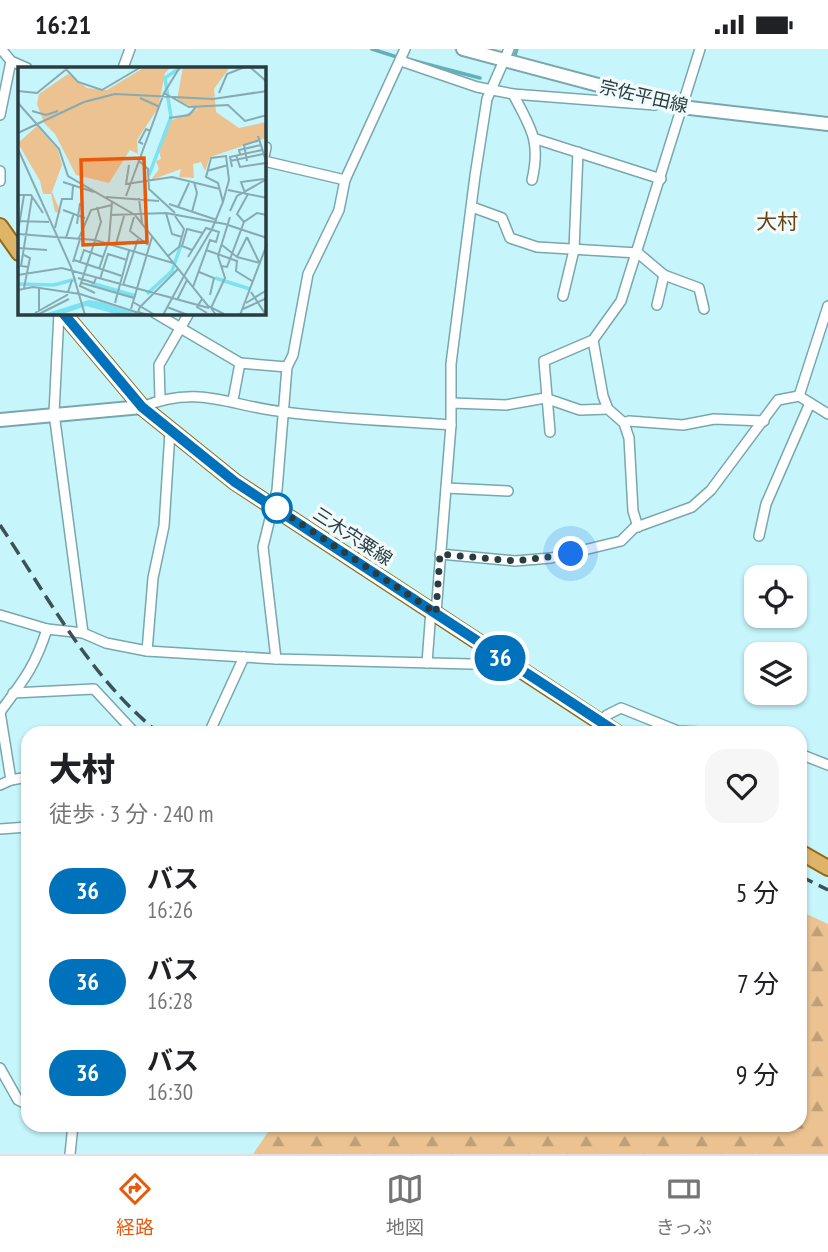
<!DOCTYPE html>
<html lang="ja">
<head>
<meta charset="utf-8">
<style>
	:root { --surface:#fff; --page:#f6f6f6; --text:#202124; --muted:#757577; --line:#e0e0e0; --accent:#ea580c }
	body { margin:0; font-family:"PT Sans Narrow","Noto Sans JP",sans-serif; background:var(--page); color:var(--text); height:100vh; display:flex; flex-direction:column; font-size:26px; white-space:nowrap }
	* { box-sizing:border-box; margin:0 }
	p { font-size:23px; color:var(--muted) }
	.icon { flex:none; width:38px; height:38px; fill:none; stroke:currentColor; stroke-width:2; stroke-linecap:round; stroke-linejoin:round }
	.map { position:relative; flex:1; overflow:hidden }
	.sheet { position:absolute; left:21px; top:677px; width:786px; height:406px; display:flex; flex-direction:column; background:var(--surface); border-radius:21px; box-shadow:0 2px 5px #0004 }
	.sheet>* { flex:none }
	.badge { padding:0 14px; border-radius:23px; font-size:24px; line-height:46px }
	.fabs { position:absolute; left:744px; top:516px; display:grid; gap:14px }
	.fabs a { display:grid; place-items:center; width:63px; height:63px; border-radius:14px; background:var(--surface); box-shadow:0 2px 5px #0004; font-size:35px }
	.you { position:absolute; width:35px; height:35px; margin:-18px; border:5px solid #fff; border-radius:50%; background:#1a73e8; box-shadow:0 0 0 10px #1a73e833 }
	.map>.badge { position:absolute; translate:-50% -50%; box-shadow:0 0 0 4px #fff }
	.round { display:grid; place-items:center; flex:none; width:74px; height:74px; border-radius:21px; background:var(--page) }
	.headline { display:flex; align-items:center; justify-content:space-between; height:119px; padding:0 28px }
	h1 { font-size:33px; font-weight:800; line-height:52px }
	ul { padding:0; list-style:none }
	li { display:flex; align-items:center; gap:21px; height:91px; padding:0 28px }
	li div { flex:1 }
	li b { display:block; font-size:26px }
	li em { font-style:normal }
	li .badge { min-width:77px; font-weight:700; text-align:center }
	.status { display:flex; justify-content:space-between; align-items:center; height:49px; padding:0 35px; background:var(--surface); direction:ltr }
	.status svg { height:19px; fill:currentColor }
	.dock { display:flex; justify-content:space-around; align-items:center; height:98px; border-top:2px solid var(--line); background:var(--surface); font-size:19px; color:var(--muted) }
	.dock a { display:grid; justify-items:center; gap:4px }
	.dock .on { color:var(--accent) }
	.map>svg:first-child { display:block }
	.forest { fill:url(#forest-firs) }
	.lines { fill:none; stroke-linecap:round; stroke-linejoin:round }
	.stream { stroke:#63b0bc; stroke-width:3.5 }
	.street-casing { stroke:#79a7ad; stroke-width:12 }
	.secondary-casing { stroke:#79a7ad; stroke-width:16 }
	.primary-casing { stroke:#906a18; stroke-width:18 }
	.street { stroke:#fff; stroke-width:9 }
	.secondary { stroke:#fff; stroke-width:12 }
	.primary { stroke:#deb468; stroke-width:14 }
	.rail { stroke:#3c5256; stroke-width:3.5; stroke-dasharray:14 7; stroke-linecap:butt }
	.line-casing { stroke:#fff; stroke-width:16 }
	.line { stroke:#0072bc; stroke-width:10 }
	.walk { stroke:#293c3f; stroke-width:7; stroke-dasharray:0 12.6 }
	.stop-dot { fill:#fff; stroke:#0072bc; stroke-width:3.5 }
	.labels { text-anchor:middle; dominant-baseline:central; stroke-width:7; stroke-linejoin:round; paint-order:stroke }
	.street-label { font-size:18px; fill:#293c3f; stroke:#f1fafc }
	.quarter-label { font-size:21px; fill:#674411; stroke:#f1fafc }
	.inset-river { fill:none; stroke:#7ce2f2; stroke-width:3.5 }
	.inset-road { fill:none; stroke:#87abb0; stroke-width:2 }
	.view { fill:#e8590c; fill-opacity:0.15; stroke:#e8590c; stroke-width:3.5 }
	.inset-edge { fill:none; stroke:#293c3f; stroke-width:3.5 }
</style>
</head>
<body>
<div class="status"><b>16:21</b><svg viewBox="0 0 49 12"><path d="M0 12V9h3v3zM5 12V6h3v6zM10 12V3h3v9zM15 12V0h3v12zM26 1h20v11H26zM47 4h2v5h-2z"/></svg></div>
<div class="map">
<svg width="828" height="1105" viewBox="0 0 828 1105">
	<defs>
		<pattern id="forest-firs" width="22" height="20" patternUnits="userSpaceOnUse" patternTransform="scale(1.75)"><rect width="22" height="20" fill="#ebc290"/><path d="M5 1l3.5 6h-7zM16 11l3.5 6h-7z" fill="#be9f77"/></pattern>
	</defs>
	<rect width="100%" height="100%" fill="#c6f5fc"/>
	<path class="forest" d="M800 862 828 875V1105H253L273 1076H800Z"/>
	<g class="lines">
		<g class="stream">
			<path d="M372 0 400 9"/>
			<path d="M515 6 517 0"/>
			<path d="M411 11 480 29"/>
		</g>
		<defs>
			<g id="street">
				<path d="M1 0 11 12 27 19"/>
				<path d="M401 12 477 38 513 45 655 56"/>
				<path d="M123 19 130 0"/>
				<path d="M513 45C531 79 541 92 532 131"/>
				<path d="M0 66 11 12"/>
				<path d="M536 90 661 130"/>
				<path d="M264 108 266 98"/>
				<path d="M264 112 345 131"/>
				<path d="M0 122V132"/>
				<path d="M472 158 502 169 510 189 537 198 638 204 664 226 657 256"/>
				<path d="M664 226 699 239 704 260"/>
				<path d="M563 247 574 201 578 103"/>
				<path d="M59 264 54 364 83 584"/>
				<path d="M155 264 240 314 233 351"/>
				<path d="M240 314 287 318"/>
				<path d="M799 347 828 257"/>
				<path d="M160 350 159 316 189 264"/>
				<path d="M452 354 506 356 545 349 580 361 608 360"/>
				<path d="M142 358C199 335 229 357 284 363 339 370 396 372 451 376"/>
				<path d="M624 374 629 372 683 376 714 370 764 372"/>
				<path d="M550 383 544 312 593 291"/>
				<path d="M446 439 508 442"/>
				<path d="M638 478 633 462 629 389 624 374 608 360 603 347 593 291 621 252 700 0"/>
				<path d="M759 487 766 455 810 354"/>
				<path d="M440 505 515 512 551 509 621 492 634 479 692 458 711 441 778 351 799 347 828 365"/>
				<path d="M436 564 451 376V315L475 127 487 50 509 0"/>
				<path d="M0 566 47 580 83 584 106 594 147 602 276 610 510 616"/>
				<path d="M147 602 153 529 164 477 170 383"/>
				<path d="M276 610 263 498 277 441 287 318 293 306 308 225 339 161 345 131 405 0"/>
				<path d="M427 614 431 561"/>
				<path d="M13 644 94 640 135 684"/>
				<path d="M0 663C23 632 35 618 47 580"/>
				<path d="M0 663 11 731 0 736"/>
				<path d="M601 673 607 666 621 659 678 682 722 684"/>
				<path d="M209 684 244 608"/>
				<path d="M800 705 828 716"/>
				<path d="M11 731 28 728"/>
				<path d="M0 780 28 778"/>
				<path d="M0 1019 18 1051 28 1056"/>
				<path d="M70 1105 73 1076"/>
			</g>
			<g id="secondary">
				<path d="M463 0 681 58 828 75"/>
				<path d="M0 371 142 358"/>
			</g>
			<g id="primary">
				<path d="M0 177 19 204"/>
				<path d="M63 264 142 358 235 433 617 684"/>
				<path d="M800 803 828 819"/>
			</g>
		</defs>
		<use href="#street" class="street-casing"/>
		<use href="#secondary" class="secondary-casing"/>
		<use href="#primary" class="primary-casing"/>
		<use href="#street" class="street"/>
		<use href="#secondary" class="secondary"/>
		<use href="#primary" class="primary"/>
		<g class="rail">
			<path d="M0 476C48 548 91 630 159 684"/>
			<path d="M800 827 828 841"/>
		</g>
	</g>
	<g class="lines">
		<defs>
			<path id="line" d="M63 264 142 358 235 433 618 684"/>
		</defs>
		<use href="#line" class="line-casing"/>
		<use href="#line" class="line"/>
		<path class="walk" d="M277 459 274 457 436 564 440 505 515 512 571 505"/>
	</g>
	<circle class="stop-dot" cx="277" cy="459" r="14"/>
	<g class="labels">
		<g class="street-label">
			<text transform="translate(644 47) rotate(13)">宗佐平田線</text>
			<text transform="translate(353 487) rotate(33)">三木宍粟線</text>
		</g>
		<g class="quarter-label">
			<text x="777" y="172">大村</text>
		</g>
	</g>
	<g transform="translate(18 18)">
		<rect width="248" height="248" fill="#c6f5fc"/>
		<path d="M127 0H153L147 6 140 41 119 73 120 87 112 83 91 116 58 108 37 67 26 56 19 37 21 27 50 7 69 21 89 23ZM165 0H212L196 22 198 45 221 61 248 55V71L192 90 187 104 183 95 175 97 176 111 161 110 163 102 133 113 141 102 138 94 143 92 141 84 152 54 180 42 159 33ZM19 59 40 83 44 98 34 125 43 146 37 145 33 127H25L22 114 0 76Z" fill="#ebc290"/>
		<path d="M71 233 83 235 123 248H101L68 239 42 248H23Z" fill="#7ce2f2"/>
		<path class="inset-river" d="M131 108 153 50 147 11 163 0M197 211 232 222M73 216 118 229M0 217 36 218 58 212M129 227 154 204 163 178"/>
		<path class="inset-road" d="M46 0 60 15 84 23 123 0M232 0 249 15M0 24 19 26 51 0M146 26 171 40 210 38 227 54 249 48M201 26 209 7 227 0M122 31 142 40M0 36 41 82 50 109 117 148 190 239 206 247M14 44 28 48 40 44M151 51 171 48 178 40M0 66 66 35 97 27 195 32 249 24M240 69 249 97M125 77 121 75 128 62 132 64M0 82 53 200 67 248M222 87 221 83 243 78M218 88 222 100 248 96M120 93 130 102 131 122 157 146M212 94 245 87M229 94 226 78 242 73M111 98 108 117 154 110 202 122M214 100 212 90 244 83M189 104 210 98M45 115 76 125M210 123 249 131M227 126 223 115 246 112M0 128H13L25 146M108 129 146 26 162 0M88 130 141 134M121 131 124 156M151 137 199 153M160 140 171 116M45 143 67 151M212 144 219 129 249 112M174 145 179 126 176 115M148 146 154 167 164 170M93 148 148 146 207 157 249 171M116 150 112 164 130 178M2 154 31 155M226 155 219 147 230 127M59 157 62 136M37 161 44 132H54L55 119M0 165 6 128M0 167 77 173 155 196M229 170 241 195M48 171 56 146M61 171 73 143 94 138M98 177 106 149M204 178 219 190 229 170M0 181 29 183M174 183 164 179 169 162 185 166M188 183 219 194 218 204 234 214M6 188 12 191 6 221M150 189 161 180 166 162 157 149M170 190 188 161 201 165 198 175 192 173 175 220M219 190 242 196M56 193 104 209M55 195 62 172M62 195 66 183 85 190M203 199 209 200 226 155 239 146 249 148M10 200 3 199 14 130M81 202 91 173 94 135M181 205 196 211 192 228M0 208 44 201 191 241M166 209 194 162 205 135 200 116 188 110 193 91 208 89 211 113 205 135M60 211 76 216 78 211M82 212 90 187 109 193M64 216 116 231M105 218 120 172M21 221V244M0 223 15 220 62 227 127 248M233 225 248 248M77 226 62 219 83 155 79 140M184 232 179 240 189 246M159 233 169 213M115 235 137 248M97 236 111 184M228 236 249 223M149 240 170 248M113 242 134 170M225 242 249 231M17 246 49 228 54 213M19 248 51 232M131 248 120 245 122 240 160 202M145 248 166 209M198 248 193 241 207 211 200 189 212 150M222 248 249 177"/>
		<path class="view" d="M126 91 129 175 65 178 63 93Z"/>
		<rect width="248" height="248" class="inset-edge"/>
	</g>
</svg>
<div class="fabs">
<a><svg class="icon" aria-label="locate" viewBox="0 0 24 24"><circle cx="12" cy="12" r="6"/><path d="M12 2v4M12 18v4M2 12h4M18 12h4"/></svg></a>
<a><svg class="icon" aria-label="layers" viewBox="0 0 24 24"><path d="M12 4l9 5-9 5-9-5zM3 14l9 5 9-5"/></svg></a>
</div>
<div class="you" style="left:571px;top:505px"></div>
<b class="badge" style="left:500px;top:609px;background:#0072bc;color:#fff">36</b>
<section class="sheet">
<div class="headline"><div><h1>大村</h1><p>徒歩 · 3 分 · 240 m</p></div><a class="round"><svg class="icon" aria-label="heart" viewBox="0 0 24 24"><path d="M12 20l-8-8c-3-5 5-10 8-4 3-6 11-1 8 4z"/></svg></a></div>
<ul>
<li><span class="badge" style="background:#0072bc;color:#fff">36</span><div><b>バス</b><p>16:26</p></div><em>5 分</em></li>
<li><span class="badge" style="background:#0072bc;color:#fff">36</span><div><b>バス</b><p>16:28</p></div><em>7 分</em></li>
<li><span class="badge" style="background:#0072bc;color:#fff">36</span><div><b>バス</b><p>16:30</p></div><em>9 分</em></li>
</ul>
</section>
</div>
<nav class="dock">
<a class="on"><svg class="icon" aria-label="directions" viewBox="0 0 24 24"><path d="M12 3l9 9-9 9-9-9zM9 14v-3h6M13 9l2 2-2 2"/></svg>経路</a>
<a><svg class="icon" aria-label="map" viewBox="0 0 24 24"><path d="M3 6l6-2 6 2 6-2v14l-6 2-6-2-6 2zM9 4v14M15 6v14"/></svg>地図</a>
<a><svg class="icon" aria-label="tickets" viewBox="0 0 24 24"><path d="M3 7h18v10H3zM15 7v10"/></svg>きっぷ</a>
</nav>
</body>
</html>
